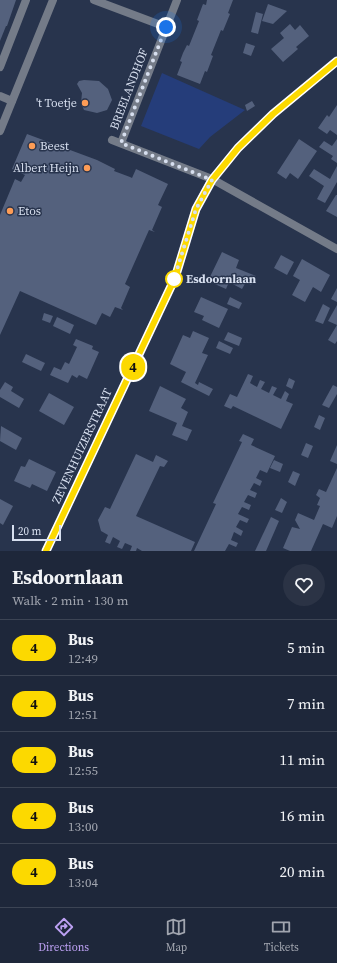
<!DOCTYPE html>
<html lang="en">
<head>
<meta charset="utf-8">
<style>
	:root { --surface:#1e273a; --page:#2b3345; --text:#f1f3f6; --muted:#a1a5af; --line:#3c4454; --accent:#bca0f2 }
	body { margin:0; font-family:"Source Serif 4",serif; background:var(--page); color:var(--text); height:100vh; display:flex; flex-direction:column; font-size:15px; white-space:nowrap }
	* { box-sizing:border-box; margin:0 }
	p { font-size:13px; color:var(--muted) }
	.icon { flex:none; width:22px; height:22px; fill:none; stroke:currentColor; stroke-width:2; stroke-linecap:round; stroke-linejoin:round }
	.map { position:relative; height:551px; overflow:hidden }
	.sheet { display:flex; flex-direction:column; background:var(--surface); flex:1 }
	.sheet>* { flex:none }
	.badge { padding:0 8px; border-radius:13px; font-size:14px; line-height:26px }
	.scale { position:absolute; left:12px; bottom:10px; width:49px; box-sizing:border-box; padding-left:4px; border:2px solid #d7dfef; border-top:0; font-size:11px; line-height:14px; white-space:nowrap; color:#d7dfef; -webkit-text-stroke:3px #28344d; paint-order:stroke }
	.you { position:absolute; width:20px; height:20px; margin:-10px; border:3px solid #fff; border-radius:50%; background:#1a73e8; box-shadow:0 0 0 6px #1a73e833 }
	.map>.badge { position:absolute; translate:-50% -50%; box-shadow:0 0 0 2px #fff }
	.round { display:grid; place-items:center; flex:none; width:42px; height:42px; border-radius:21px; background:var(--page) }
	.headline { display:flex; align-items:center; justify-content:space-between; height:68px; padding:0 12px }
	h1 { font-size:19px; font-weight:700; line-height:30px }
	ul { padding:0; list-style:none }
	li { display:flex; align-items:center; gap:12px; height:56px; padding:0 12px; border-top:1px solid var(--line) }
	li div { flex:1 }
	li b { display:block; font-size:15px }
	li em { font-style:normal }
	li .badge { min-width:44px; font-weight:700; text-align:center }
	.tabs { display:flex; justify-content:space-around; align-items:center; height:56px; border-top:1px solid var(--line); background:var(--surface); font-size:11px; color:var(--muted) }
	.tabs a { display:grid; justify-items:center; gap:2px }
	.tabs .on { color:var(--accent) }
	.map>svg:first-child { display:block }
	.green { fill:#253d7a }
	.building { fill:#54617d }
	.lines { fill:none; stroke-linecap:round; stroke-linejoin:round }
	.pedestrian { stroke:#747b88; stroke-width:8 }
	.minor { stroke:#747b88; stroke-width:8 }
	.tertiary { stroke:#747b88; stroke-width:8 }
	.line-casing { stroke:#fff; stroke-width:9 }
	.line { stroke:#fcd900; stroke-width:6 }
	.walk { stroke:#d7dfef; stroke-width:4; stroke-dasharray:0 7.2 }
	.poi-dot { fill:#fd9c56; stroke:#28344d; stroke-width:1.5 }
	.stop-dot { fill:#fff; stroke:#fcd900; stroke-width:2 }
	.labels { text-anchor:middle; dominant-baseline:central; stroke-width:3; stroke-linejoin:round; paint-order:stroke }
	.street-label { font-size:12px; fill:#d7dfef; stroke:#28344d }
	.poi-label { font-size:12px; fill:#d7dfef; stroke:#28344d; text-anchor:end }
	.stop-label { font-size:12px; font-weight:bold; fill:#d7dfef; stroke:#28344d; text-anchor:start }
</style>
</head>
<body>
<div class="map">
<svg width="337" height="551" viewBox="0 0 337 551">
	<rect width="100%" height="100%" fill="#28344d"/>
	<path class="green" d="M162 73 245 110 210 137 199 149 141 126Z"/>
	<g class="building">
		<path d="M0 0H16L7 26H6L0 41Z"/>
		<path d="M207 0H233L228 13 230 14 223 31 221 30 211 55 213 56 207 72 205 71 200 84 177 75 182 62 180 61 183 53 187 45 189 46 199 21 197 20 203 4 206 5Z"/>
		<path d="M268 4 287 11 273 24 262 21Z"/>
		<path d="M256 12 263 14 258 34 251 32Z"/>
		<path d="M290 24 295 30 300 25 309 36 296 47 298 49 283 62 271 49 284 38 280 33Z"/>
		<path d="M246 43 255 46 251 56 243 53Z"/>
		<path d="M84 80 99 81 108 89 112 100 107 110 97 113 84 110 81 103 82 93 77 84 79 81Z"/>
		<path d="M252 101 255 106 247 111 245 105Z"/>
		<path d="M337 105V135L330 130 327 134 318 128 327 115 329 117Z"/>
		<path d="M27 134 97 160 115 169 114 171 130 177 132 178 136 169 168 184 158 205 162 207 152 230 155 232 149 230 125 284 130 287 121 308 123 310 115 307 110 317 102 313 96 325 20 291 0 335V215L15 179 21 182 25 175 12 169Z"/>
		<path d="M299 139 317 151 298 179 290 173 286 179 277 173Z"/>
		<path d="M337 139V163L331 159 333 156 319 147 324 141 332 146Z"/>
		<path d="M337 166V182L325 203 317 199 324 186 309 176 314 169 330 179Z"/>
		<path d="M336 195H337V217L326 211Z"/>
		<path d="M222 252 239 260 236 268 256 276 251 285 246 282 242 289 229 282 226 289 208 281Z"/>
		<path d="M281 255 294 262 287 275 274 268Z"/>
		<path d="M302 259 330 275 321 292 313 287 305 302 292 295 300 280 293 276Z"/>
		<path d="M337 288V302L331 299Z"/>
		<path d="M201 297 228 309 219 328 202 320 204 316 194 312Z"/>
		<path d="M230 297 242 303 239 309 227 304Z"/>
		<path d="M323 304 330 308 323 324 315 321Z"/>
		<path d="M337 305V341L335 344 328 340 337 325 328 321Z"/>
		<path d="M44 313 53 316 50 323 42 320Z"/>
		<path d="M57 317 74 325 70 334 53 326Z"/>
		<path d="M193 331 209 338 202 353 208 355 195 383 198 385 199 382 213 389 209 396 181 382 186 372 170 364 183 335 190 338Z"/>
		<path d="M228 332 242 338 239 346 224 340Z"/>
		<path d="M76 339 93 346 92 349 99 352 87 379 79 375 77 378 72 375 68 383 50 375 54 367 61 370 65 362 69 364 77 347 73 345Z"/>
		<path d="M219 341 233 348 230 354 216 348Z"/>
		<path d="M26 354 45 363 41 371 22 362Z"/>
		<path d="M248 374 253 376 250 383 257 387 260 380 265 382 261 389 269 393 272 386 277 388 273 395 281 399 285 391 289 394 286 401 293 404 281 429 233 406 231 409 224 406 230 394 237 397Z"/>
		<path d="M289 378 295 381 292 389 286 386Z"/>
		<path d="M5 382 13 387 11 391 24 399 19 408 0 397V390Z"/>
		<path d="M333 385 337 387V394L329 408 322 405Z"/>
		<path d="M160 386 186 399 181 408 188 412 182 426 192 430 187 441 172 435 177 423 149 411Z"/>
		<path d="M49 393 74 407 64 425 39 411Z"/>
		<path d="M319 415 325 418 320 430 314 427Z"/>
		<path d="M1 426 22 438 16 450 0 441Z"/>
		<path d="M243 434 254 439 251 445 275 456 267 473 260 470 256 478 262 481 260 486 254 483 250 490 257 493 255 498 248 495 244 502 251 505 249 510 242 507 238 514 249 519 247 523 240 520 236 527 243 531 241 536 234 532 231 540 238 543 236 547 229 544 225 551H194L216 504 213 503 242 442 239 441Z"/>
		<path d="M306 443 313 446 308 458 301 455Z"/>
		<path d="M337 445V464L330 461Z"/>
		<path d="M136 454 153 462 156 455 168 461 164 467 160 466 136 516 195 542 191 551H142L137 548 136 551H130L132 546 125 543 122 549 117 547 120 541 113 537 110 544 105 542 108 535 101 531 98 520 105 507 110 509Z"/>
		<path d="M29 459 56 472 47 491 32 484 30 488 14 481 21 466 25 467Z"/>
		<path d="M274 460 283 464 280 472 270 468Z"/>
		<path d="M337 468V516L332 528 323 524 311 551H290L283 548 292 527 300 529 295 520 298 513 314 520 320 506 317 505 320 498 316 495 319 489 326 492Z"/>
		<path d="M293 471 300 474 295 486 288 482Z"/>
		<path d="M281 498 287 502 282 513 275 510Z"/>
		<path d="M0 499 13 506 3 525 0 523Z"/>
		<path d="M271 517 279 521 266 551H255Z"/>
	</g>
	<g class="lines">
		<g class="pedestrian">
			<path d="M0 67 26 0"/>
			<path d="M0 96 12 101"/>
		</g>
		<g class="minor">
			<path d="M94 0 166 27"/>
			<path d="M0 131 53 0"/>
			<path d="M112 140 212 179 337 249"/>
			<path d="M121 143 177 0"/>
		</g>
		<path class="tertiary" d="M46 551 175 278 196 209 212 179 238 148 273 114 337 61"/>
	</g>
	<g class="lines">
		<defs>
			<path id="line" d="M46 551 175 278 196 209 212 180 238 148 273 114 337 61"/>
		</defs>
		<use href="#line" class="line-casing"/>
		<use href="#line" class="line"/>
		<path class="walk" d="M166 27 121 143 212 180 196 209 174 279"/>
	</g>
	<g class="poi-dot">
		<circle cx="85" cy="103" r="4"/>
		<circle cx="32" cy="146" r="4"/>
		<circle cx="87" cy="168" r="4"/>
		<circle cx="10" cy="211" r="4"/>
	</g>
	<circle class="stop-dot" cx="174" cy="279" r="8"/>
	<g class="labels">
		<g class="street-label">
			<text transform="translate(129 89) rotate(-69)">BREELANDHOF</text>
			<text transform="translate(82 446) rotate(-65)">ZEVENHUIZERSTRAAT</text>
		</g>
		<g class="poi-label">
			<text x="77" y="103">'t Toetje</text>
			<text x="40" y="146" text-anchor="start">Beest</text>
			<text x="79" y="168">Albert Heijn</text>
			<text x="18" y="211" text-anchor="start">Etos</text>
		</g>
		<g class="stop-label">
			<text x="186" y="279">Esdoornlaan</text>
		</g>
	</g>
</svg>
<div class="scale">20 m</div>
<div class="you" style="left:166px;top:27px"></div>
<b class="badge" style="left:133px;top:367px;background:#fcd900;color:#111">4</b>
</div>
<section class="sheet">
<div class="headline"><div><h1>Esdoornlaan</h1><p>Walk · 2 min · 130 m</p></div><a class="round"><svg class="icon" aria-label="heart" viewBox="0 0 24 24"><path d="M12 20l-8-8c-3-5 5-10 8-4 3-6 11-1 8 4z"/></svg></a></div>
<ul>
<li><span class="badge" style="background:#fcd900;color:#111">4</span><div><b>Bus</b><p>12:49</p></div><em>5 min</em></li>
<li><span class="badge" style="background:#fcd900;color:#111">4</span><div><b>Bus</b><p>12:51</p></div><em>7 min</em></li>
<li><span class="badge" style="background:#fcd900;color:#111">4</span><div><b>Bus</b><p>12:55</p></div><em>11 min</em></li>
<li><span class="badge" style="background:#fcd900;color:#111">4</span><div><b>Bus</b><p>13:00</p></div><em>16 min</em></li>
<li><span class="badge" style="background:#fcd900;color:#111">4</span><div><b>Bus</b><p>13:04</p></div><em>20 min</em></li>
</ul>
</section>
<nav class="tabs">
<a class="on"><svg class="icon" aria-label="directions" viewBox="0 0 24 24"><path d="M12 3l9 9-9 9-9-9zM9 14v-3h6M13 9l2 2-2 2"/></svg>Directions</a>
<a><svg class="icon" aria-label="map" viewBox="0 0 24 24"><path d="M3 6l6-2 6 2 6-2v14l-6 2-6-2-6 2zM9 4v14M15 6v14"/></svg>Map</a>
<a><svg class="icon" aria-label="tickets" viewBox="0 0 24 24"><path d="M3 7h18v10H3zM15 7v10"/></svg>Tickets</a>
</nav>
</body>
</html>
